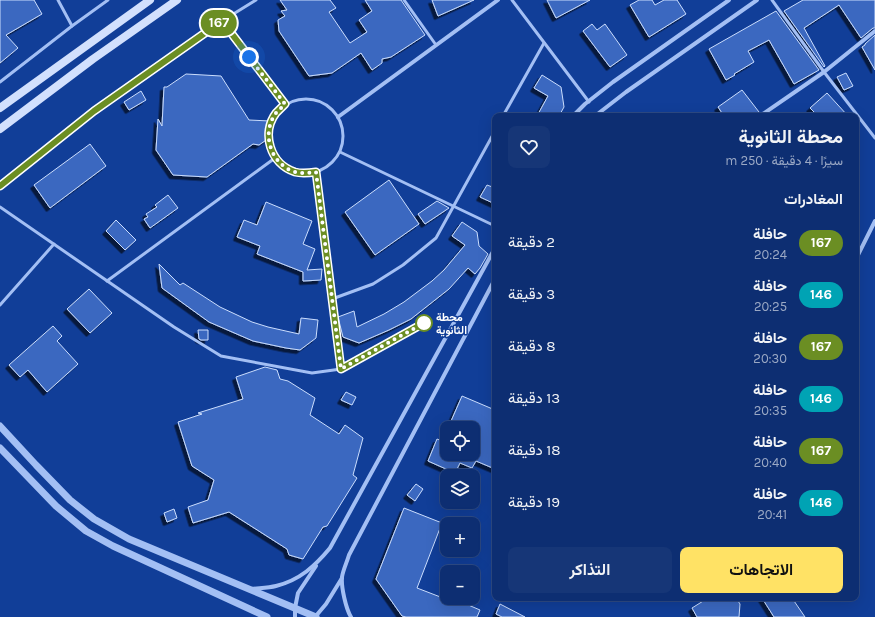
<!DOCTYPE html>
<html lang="ar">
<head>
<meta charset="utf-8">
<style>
	:root { --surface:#0d2e72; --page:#163677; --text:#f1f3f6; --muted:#9aa8c4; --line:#2d4a84; --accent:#ffe265 }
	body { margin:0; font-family:Karla,Vazirmatn,sans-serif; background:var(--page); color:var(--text); direction:rtl; height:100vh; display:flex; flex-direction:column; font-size:15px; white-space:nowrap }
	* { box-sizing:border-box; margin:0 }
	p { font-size:13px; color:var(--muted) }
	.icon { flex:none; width:22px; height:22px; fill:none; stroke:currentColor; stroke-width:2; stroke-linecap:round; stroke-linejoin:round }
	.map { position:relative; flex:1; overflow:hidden; direction:ltr }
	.sheet { position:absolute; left:492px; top:113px; width:367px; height:488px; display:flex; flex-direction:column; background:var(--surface); border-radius:8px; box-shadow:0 4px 16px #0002,0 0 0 1px var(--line); direction:rtl }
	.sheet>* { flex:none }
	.badge { padding:0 8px; border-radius:13px; font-size:14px; line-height:26px }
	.buttons { position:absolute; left:440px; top:421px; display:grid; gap:8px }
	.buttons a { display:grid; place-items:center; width:40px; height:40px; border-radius:8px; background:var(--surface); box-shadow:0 4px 16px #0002,0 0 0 1px var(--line); font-size:20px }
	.you { position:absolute; width:20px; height:20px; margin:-10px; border:3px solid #fff; border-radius:50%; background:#1a73e8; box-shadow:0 0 0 6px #1a73e833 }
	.map>.badge { position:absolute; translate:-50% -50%; box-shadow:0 0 0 2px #fff }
	h2 { padding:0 16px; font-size:15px; line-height:36px }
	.round { display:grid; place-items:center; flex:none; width:42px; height:42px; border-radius:8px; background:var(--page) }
	.summary { display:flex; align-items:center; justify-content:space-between; height:68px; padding:0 16px }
	h1 { font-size:19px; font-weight:700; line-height:30px }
	.action { display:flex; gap:8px; margin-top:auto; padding:8px 16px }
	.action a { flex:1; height:46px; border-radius:8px; background:var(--accent); color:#111; font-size:16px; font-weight:700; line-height:46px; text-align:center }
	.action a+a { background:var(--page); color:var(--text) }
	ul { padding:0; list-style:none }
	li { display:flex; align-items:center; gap:12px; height:52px; padding:0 16px }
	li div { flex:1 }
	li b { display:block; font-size:15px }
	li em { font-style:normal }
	li .badge { min-width:44px; font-weight:700; text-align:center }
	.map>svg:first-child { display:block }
	.building { fill:#3a68c0; stroke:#cbddfd; filter:url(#shadow) }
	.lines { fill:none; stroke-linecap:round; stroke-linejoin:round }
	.service { stroke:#a3bff4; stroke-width:3 }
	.minor { stroke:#a3bff4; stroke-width:4 }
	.tertiary { stroke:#a3bff4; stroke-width:7 }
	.secondary { stroke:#d2e0fd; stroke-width:8 }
	.line-casing { stroke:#fff; stroke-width:9 }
	.line { stroke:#6b8e23; stroke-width:6 }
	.walk { stroke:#fff; stroke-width:4; stroke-dasharray:0 7.2 }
	.stop-dot { fill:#fff; stroke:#6b8e23; stroke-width:2 }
	.labels { text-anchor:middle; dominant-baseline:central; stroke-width:3; stroke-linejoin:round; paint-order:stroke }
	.stop-label { font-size:11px; font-weight:bold; fill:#fff; stroke:#113e98; text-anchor:start }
</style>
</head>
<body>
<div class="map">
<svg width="875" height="617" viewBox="0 0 875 617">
	<defs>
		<filter id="shadow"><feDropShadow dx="-3.5" dy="3.5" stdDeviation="0" flood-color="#0009"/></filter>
	</defs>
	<rect width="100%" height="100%" fill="#113e98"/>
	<g class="building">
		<path d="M0 0H34L42 14 6 35 18 48 0 63Z"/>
		<path d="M280 0H330L336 8 329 12 350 43 367 32 359 20 372 11 365 0H401L425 35 391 57 382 59V63L372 70 361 53 332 73 309 76 279 31 278 20 285 16 281 11 287 10Z"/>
		<path d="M432 0H474L438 16Z"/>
		<path d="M547 0H590L556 18Z"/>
		<path d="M639 0H652L655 5 664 0H677L686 14 649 37 630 5Z"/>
		<path d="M803 0H875V28H873L861 38 839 5 804 28 825 66 824 67 784 11Z"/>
		<path d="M776 11 819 70 794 84 769 40 748 51 754 62 734 74 735 75 726 80 709 49Z"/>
		<path d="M592 24 597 30 605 24 627 55 610 67 583 31Z"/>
		<path d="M875 35V70L862 47 865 45V44Z"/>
		<path d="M846 73 853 86 844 90 837 77Z"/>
		<path d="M186 74 221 76 249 120 270 121 269 138 259 145 253 144 207 177 173 175 156 150 158 119 162 126 164 87H167Z"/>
		<path d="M542 75 561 87 564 107 559 116H537L548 96 534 88Z"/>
		<path d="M742 90 759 112 757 116H724L718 107Z"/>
		<path d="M141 91 146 100 129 110 124 102Z"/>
		<path d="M827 93 848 116H818L810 108Z"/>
		<path d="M90 144 106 166 50 208 34 185Z"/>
		<path d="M389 180 419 224 375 255 345 212Z"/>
		<path d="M487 185 495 188V204L480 197Z"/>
		<path d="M168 195 178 208 150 228 144 219 148 217 146 214 157 207 155 205Z"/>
		<path d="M437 201 449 208 425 224 418 214Z"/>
		<path d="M266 202 312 221 303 244 315 249 307 270 322 269 321 280 303 281V272L257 254 260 246 237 237 244 220 257 225Z"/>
		<path d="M116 220 136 240 125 250 106 231Z"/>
		<path d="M462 222 477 232 479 246 488 254 480 268 475 274 468 268 449 289 411 319 389 330 359 343 343 337 338 317 354 311 357 327 384 314 404 302 432 281 444 270 465 245 452 236Z"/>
		<path d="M159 264 180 285 183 283 220 307 252 322 268 327 299 334 301 318 318 320 316 338 300 350 286 348 253 341 209 322 162 288Z"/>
		<path d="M89 289 112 313 90 333 67 309Z"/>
		<path d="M53 326 62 336 57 341 78 364 47 392 28 370 20 377 9 365Z"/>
		<path d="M198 330H208V340H201L199 339Z"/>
		<path d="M265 367 277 370 280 379 288 381 315 398 310 415 339 434 345 425 363 438 353 475 357 478 327 526 323 527 303 559 289 555 287 549 229 512 193 523 188 507 208 500 214 480 192 466 178 422 202 414 198 413 243 399 236 377Z"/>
		<path d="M346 392 356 397 352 405 341 400Z"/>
		<path d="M462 396 495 410V469L476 461 472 468 460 463 455 473 428 461 437 439 447 443V454H473V428H448Z"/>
		<path d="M416 484 423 489 415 501 407 495Z"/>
		<path d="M404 508 442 523 417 588 456 603 459 601 480 610 477 617H406L402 616 376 579Z"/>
		<path d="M174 509 177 518 167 522 164 513Z"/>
		<path d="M708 598H736L740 604 739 617H697L692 608Z"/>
		<path d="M762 598H792L805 617H774Z"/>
		<path d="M500 604 525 617H502L496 614Z"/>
	</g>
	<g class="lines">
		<g class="service">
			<path d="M404 0 436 45"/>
			<path d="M512 0 589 102"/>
			<path d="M772 0 824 72 875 138"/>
			<path d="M222 21 285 104"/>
			<path d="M72 26 108 0"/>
			<path d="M0 82 72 26 58 0"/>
			<circle cx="306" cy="136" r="37"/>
			<path d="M503 116 544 43"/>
			<path d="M340 152 495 226"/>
			<path d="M316 172 341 369"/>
			<path d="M0 186 94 111 222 21 256 0"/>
			<path d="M0 207 174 327 221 356 312 373 341 369 424 323"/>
			<path d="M107 281 275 158"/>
			<path d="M332 299 373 284 403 265 436 238 495 131"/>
			<path d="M0 305 54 244"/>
		</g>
		<g class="minor">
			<path d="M573 116 585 104 613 82 729 0"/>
			<path d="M595 116 626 92 757 0"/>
			<path d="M760 116 824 72 875 31"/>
			<path d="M338 117 498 0"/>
			<path d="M856 259 875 221"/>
			<path d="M251 589C259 588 268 588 276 586 300 580 315 566 330 548L495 248"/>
			<path d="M295 617V608L298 593 316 566"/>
			<path d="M315 617 326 604 342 578"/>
			<path d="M351 617C346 609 341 587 342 577 343 570 347 562 349 555L495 279"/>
		</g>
		<g class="tertiary">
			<path d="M0 426 36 465 70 500 94 519 129 539 316 617"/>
			<path d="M0 448 56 506 86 531 113 546 267 617"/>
		</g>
		<g class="secondary">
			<path d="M0 108 150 0"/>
			<path d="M0 129 93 59 177 0"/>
		</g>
	</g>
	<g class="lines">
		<defs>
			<path id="line" d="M0 186 94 111 222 21 285 104C282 107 279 110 276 113 261 133 270 164 295 172 302 174 309 173 316 172L341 369 424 323"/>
		</defs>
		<use href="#line" class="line-casing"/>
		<use href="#line" class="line"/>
		<path class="walk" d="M249 57 285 104C282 107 279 110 276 113 261 133 270 164 295 172 302 174 309 173 316 172L341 369 424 323"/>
	</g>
	<circle class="stop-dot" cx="424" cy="323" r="8"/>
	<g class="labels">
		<g class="stop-label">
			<text x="436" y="317">محطة<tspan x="436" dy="13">الثانوية</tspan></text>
		</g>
	</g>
</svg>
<div class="buttons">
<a><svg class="icon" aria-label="locate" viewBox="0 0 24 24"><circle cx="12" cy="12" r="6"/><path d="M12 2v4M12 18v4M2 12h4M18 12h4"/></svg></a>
<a><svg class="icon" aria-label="layers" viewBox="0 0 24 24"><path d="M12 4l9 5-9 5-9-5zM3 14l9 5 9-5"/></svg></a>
<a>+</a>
<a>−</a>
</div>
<div class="you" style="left:249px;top:57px"></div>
<b class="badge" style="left:219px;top:23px;background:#6b8e23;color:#fff">167</b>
<section class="sheet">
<div class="summary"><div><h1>محطة الثانوية</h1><p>سيرًا · 4 دقيقة · 250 m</p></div><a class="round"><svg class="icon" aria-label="heart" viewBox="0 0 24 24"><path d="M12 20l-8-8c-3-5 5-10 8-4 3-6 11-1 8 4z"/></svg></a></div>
<h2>المغادرات</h2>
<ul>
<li><span class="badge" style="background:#6b8e23;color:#fff">167</span><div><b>حافلة</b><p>20:24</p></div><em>2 دقيقة</em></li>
<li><span class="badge" style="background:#00a3b4;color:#fff">146</span><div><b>حافلة</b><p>20:25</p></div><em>3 دقيقة</em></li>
<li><span class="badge" style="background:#6b8e23;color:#fff">167</span><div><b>حافلة</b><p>20:30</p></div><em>8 دقيقة</em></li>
<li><span class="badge" style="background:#00a3b4;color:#fff">146</span><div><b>حافلة</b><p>20:35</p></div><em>13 دقيقة</em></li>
<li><span class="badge" style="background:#6b8e23;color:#fff">167</span><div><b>حافلة</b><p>20:40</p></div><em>18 دقيقة</em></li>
<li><span class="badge" style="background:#00a3b4;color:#fff">146</span><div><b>حافلة</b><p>20:41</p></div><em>19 دقيقة</em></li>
</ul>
<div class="action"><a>الاتجاهات</a><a>التذاكر</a></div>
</section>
</div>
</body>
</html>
